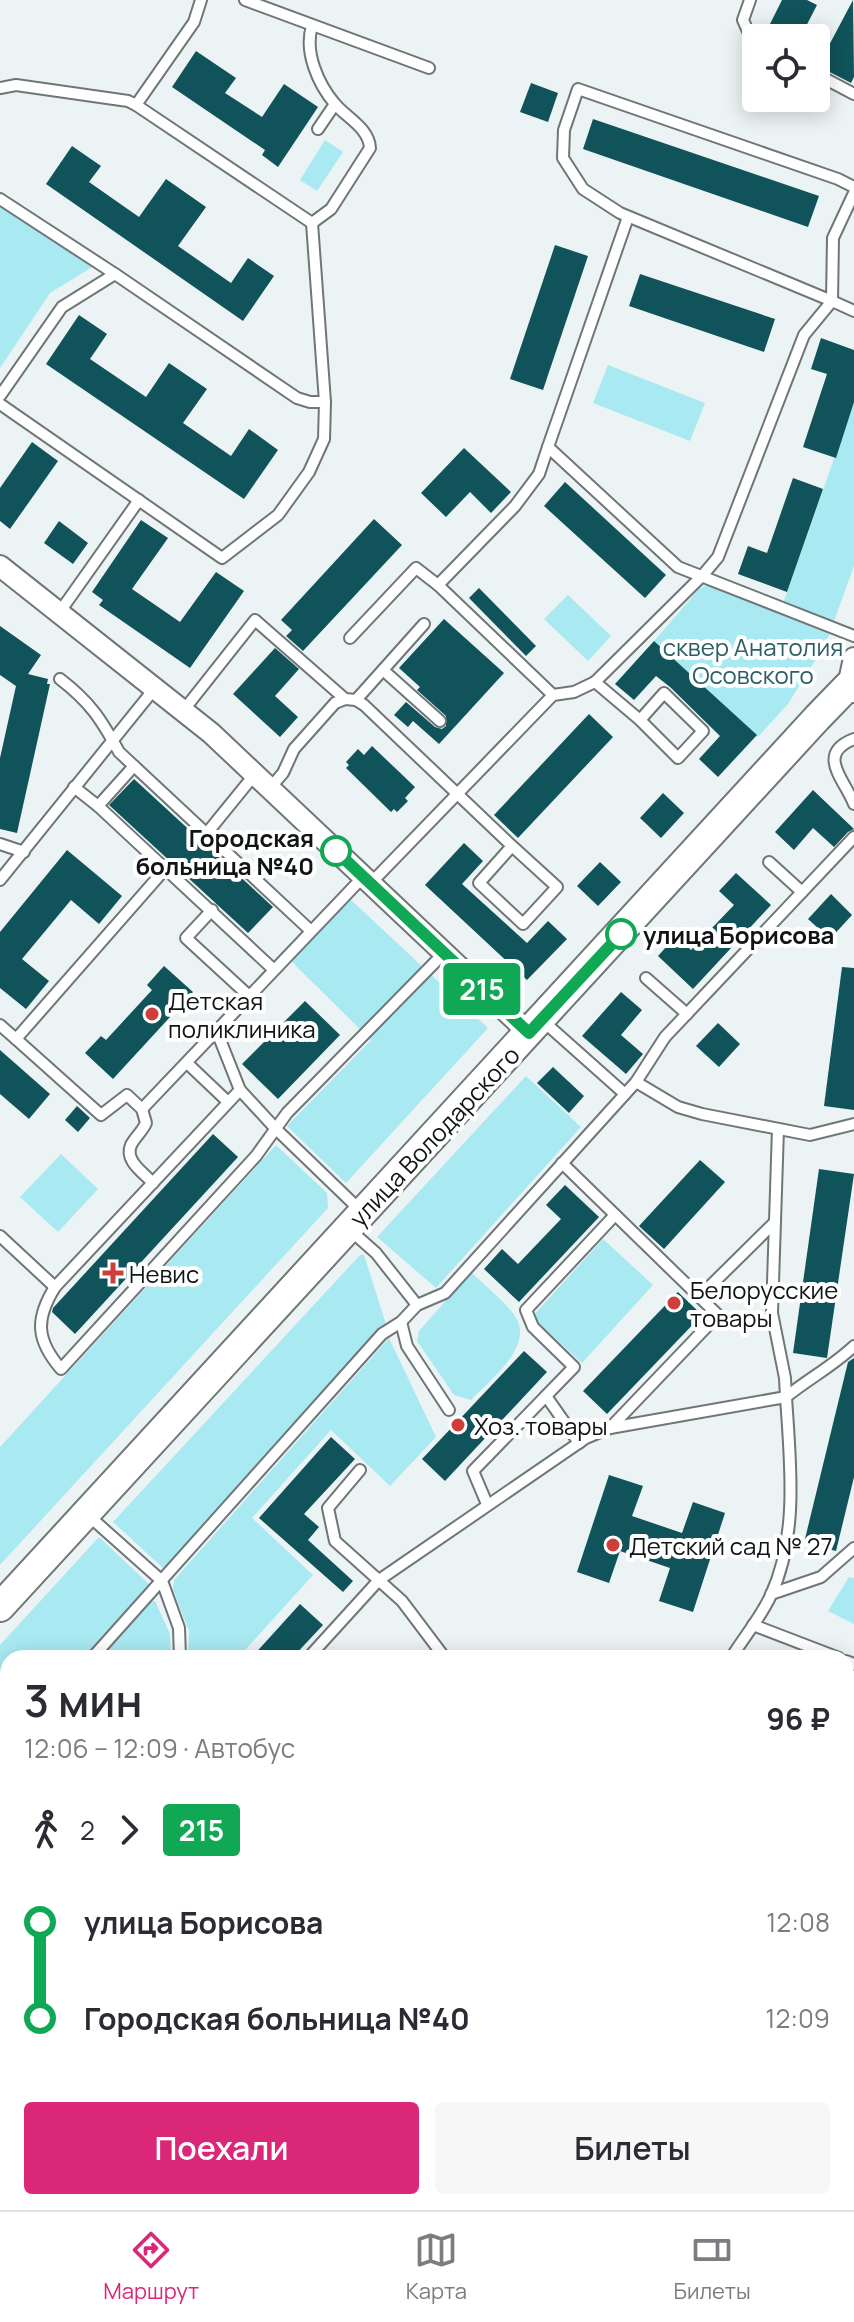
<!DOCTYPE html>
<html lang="ru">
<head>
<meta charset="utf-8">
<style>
	:root { --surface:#fff; --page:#f7f7f7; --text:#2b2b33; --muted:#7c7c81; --line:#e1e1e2; --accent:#db2777 }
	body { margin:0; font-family:Manrope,sans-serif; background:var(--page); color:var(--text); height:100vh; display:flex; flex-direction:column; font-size:30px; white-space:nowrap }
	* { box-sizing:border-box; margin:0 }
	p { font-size:26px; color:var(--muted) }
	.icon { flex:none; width:44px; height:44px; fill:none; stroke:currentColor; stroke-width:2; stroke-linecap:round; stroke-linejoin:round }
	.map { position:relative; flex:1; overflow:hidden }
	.drawer { position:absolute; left:0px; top:1650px; width:854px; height:560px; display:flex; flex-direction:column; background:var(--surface); border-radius:24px 24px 0 0; box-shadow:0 4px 20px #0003 }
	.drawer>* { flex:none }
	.badge { padding:0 16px; border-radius:6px; font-size:28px; line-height:52px }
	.controls { position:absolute; left:742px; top:24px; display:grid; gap:16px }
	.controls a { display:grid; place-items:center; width:88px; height:88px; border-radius:8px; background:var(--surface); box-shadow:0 4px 20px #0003; font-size:40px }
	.map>.badge { position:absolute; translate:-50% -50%; box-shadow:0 0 0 4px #fff }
	.legs { display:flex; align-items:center; gap:12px; height:88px; padding:0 24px; font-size:26px }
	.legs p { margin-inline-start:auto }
	.summary { display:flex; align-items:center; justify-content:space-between; height:136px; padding:0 24px }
	h1 { font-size:44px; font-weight:600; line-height:60px }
	.cta { display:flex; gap:16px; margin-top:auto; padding:16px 24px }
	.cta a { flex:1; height:92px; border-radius:8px; background:var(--accent); color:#fff; font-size:32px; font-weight:600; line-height:92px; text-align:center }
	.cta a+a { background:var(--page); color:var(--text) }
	ul { padding:0 24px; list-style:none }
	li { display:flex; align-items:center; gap:28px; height:96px; font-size:30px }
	li i { display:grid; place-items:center; width:12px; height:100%; margin:0 10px; background:currentColor }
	li i::after { content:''; width:20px; height:20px; margin:-10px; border:6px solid; border-radius:50%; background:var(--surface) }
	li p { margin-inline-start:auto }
	li:first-child i { background:linear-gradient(#0000 50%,currentColor 0) }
	li:last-child i { background:linear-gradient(currentColor 50%,#0000 0) }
	.tabs { display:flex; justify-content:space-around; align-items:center; height:112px; border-top:2px solid var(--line); background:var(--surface); font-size:22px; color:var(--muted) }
	.tabs a { display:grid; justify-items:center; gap:4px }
	.tabs .on { color:var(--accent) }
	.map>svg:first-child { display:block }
	.green { fill:#a9eaf2 }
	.building { fill:#10535a }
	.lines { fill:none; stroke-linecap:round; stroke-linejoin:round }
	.service-casing { stroke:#707677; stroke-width:14 }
	.minor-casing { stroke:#707677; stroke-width:24 }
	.secondary-casing { stroke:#707677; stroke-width:32 }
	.trunk-casing { stroke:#707677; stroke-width:38 }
	.service { stroke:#fff; stroke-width:10 }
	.minor { stroke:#fff; stroke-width:20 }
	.secondary { stroke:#fff; stroke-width:28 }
	.trunk { stroke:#fff; stroke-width:34 }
	.line-1-casing { stroke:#fff; stroke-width:18 }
	.line-1 { stroke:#10a855; stroke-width:12 }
	.stop-1-dot { fill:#fff; stroke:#10a855; stroke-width:4 }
	.poi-dot { fill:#ce3f3b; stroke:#fff; stroke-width:3 }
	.labels { text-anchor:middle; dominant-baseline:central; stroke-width:8; stroke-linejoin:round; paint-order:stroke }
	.park-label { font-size:24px; fill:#2c5e65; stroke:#fff }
	.stop-label { font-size:24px; font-weight:bold; fill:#111414; stroke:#fff; text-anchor:end }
	.poi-label { font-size:24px; fill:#111414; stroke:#fff; text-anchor:start }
	.street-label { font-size:24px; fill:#111414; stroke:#fff }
</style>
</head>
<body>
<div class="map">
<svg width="854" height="2210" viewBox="0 0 854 2210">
	<rect width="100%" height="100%" fill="#ecf3f4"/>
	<g class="green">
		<path d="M325 140 343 152 317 191 300 180Z"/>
		<path d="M0 207 94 266 50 293 0 368Z"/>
		<path d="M608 365 705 403 690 441 593 403Z"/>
		<path d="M854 402V566L826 643 788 704 758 737 654 641 699 589 707 585 780 612Z"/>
		<path d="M568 595 611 636 588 661 544 619Z"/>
		<path d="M349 898 488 1028 346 1183 287 1126 371 1040 290 960Z"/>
		<path d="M526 1076 581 1127 436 1288 377 1237Z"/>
		<path d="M276 1145 327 1193 328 1208 0 1565V1447Z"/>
		<path d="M61 1154 98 1189 58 1232 20 1197Z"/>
		<path d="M603 1239 653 1285 582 1363 532 1317Z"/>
		<path d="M360 1255H364L386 1324 165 1570 113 1522Z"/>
		<path d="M471 1272C484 1285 500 1297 512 1312 539 1343 491 1379 471 1400L454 1395 417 1341 419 1331Z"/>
		<path d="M389 1338 436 1437 390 1486 331 1430 252 1518 313 1575 238 1658H188L189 1631 173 1590 174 1580Z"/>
		<path d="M99 1537 151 1586 84 1658H8V1741L0 1750V1645Z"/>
		<path d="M849 1577 854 1578V1624L828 1611Z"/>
		<path d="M155 1601 170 1634 171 1658H99L150 1602Z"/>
		<path d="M854 1983V2098L846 2111V1995Z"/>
	</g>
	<g class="building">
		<path d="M782 0H807L817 5 800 38H763Z"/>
		<path d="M853 0 854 77 851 83 818 66Z"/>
		<path d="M196 51 236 78 225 93 262 117 284 84 318 107 278 167 262 155 265 150 172 87Z"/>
		<path d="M531 83 558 93 548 122 520 112Z"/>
		<path d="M593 119 819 196 808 227 583 149Z"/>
		<path d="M72 146 101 166 89 182 139 217 166 179 206 207 178 246 231 283 248 258 274 276 243 321 46 184Z"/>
		<path d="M555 245 588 256 543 390 510 379Z"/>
		<path d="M640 274 775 319 764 352 629 306Z"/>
		<path d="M79 315 107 334 90 359 146 397 169 363 207 389 183 423 231 456 249 429 278 450 244 499 46 364Z"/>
		<path d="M821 338 854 350V402L836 458 803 447 827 374 811 369Z"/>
		<path d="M32 442 58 461 10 529 0 521V488Z"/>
		<path d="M464 448 511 492 491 513 470 492 446 517 421 493Z"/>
		<path d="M793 478 823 489 787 592 738 574 748 546 767 553Z"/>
		<path d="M565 482 666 575 645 598 544 506Z"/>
		<path d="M374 519 402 545 303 651 286 636 292 630 281 620Z"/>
		<path d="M141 520 168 538 132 589 180 622 216 572 244 591 190 668 99 605 103 600 92 592Z"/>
		<path d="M59 521 88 543 73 564 44 543Z"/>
		<path d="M479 588 536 646 526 656 469 598Z"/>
		<path d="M444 619 504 673 439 744 413 721 408 727 394 715 406 702 435 727 442 729 446 726V716L417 690 420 687 399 668Z"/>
		<path d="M0 626 41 655 28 674 48 679 47 684H50L17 833 0 829V758L16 686 0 675Z"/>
		<path d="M654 641 757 735 718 777 699 759 720 736 670 687 656 676 634 700 615 684Z"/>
		<path d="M275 648 299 669 275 696 298 717 280 737 233 694Z"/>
		<path d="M589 714 613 737 518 838 494 815Z"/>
		<path d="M372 746 415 787 405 798 408 801 397 812 394 809 391 812 346 768 349 765 346 762 358 749 364 755Z"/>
		<path d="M134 779 273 907 248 933 109 805Z"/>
		<path d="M813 790 854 829 848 832 834 847 813 828 794 850 775 832Z"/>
		<path d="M663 793 684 813 661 838 640 818Z"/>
		<path d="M464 843 483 861 462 884 527 943 548 921 567 939 527 980 425 885Z"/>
		<path d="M67 850 122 896 99 924 71 900 22 959 49 981 26 1009 0 988V932Z"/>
		<path d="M600 862 621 882 598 906 577 886Z"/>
		<path d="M736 873 771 905 693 989 658 956 676 936 691 950 734 905 719 891Z"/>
		<path d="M831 894 852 915 830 939 808 919Z"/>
		<path d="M164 966 193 992 113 1079 85 1053 101 1036 106 1040 152 990 147 985Z"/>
		<path d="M842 967 854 968V1110L824 1106Z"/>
		<path d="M621 992 642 1010 621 1035 643 1054 626 1074 582 1036Z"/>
		<path d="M305 1001 340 1035 278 1099 242 1064Z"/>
		<path d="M718 1023 740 1044 719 1067 696 1046Z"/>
		<path d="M0 1050 50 1094 29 1119 0 1094Z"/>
		<path d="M553 1067 584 1096 569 1113 537 1083Z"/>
		<path d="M77 1106 90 1118 78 1132 65 1120Z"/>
		<path d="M213 1134 238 1157 75 1334 52 1312 53 1308Z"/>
		<path d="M700 1160 725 1182 664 1249 639 1226Z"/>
		<path d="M819 1169 854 1174 827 1358 793 1353Z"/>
		<path d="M565 1185 599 1217 519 1302 484 1269 502 1249 518 1264 561 1219 546 1205Z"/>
		<path d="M678 1292 702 1315 607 1414 583 1391Z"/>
		<path d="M524 1351 547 1372 445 1481 422 1459Z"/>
		<path d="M854 1358V1477L836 1551 804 1543 848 1362Z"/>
		<path d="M331 1437 355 1459 304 1514 319 1527 308 1540 353 1581 343 1592 259 1518Z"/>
		<path d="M609 1475 643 1486 632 1516 682 1533 693 1502 725 1513 693 1612 659 1601 670 1568 620 1551 609 1583 577 1572Z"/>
		<path d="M300 1604 323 1625 308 1641 292 1658H251Z"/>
	</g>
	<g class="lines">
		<defs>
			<g id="service">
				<path d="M201 0 194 22 136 105 312 223 331 209 370 148C369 128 347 118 335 104 318 84 304 52 312 26"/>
				<path d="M245 0 429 68"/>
				<path d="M750 0 743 20 751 38 756 41"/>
				<path d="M816 74 854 94"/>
				<path d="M0 88 16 85 128 101 136 105"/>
				<path d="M318 129 335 104"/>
				<path d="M854 187 838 179 578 89 564 130 563 158 583 189 620 213 832 301 833 238 854 193"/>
				<path d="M0 199 115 274"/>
				<path d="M628 217 548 447 678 567 854 636"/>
				<path d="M0 396 62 307 115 274 297 398 310 402H325"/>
				<path d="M0 404 222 558 278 515 309 472 324 439 325 402 312 223"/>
				<path d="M438 585 553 695"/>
				<path d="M59 613 139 500"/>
				<path d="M350 638 416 568 438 585 515 506 539 474 548 447"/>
				<path d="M383 670 440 721"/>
				<path d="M60 679C90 702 101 719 119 752L311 931"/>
				<path d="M595 682 640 720 664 693 703 731 678 758 640 720"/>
				<path d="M356 700 424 624"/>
				<path d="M183 711 255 620 345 699 356 700 364 705 512 846 479 883 523 924 557 887 512 846"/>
				<path d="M854 739C815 754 845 780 854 804"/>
				<path d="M74 787 98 806 273 969"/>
				<path d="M270 788 283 773 294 749 335 703 345 699"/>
				<path d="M98 806 134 766"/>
				<path d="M207 833 255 774"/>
				<path d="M0 844 24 852"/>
				<path d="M769 862 802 892"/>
				<path d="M0 880 155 688"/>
				<path d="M371 883 553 695 574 692 595 682 703 575 718 557 804 335 832 301 854 311"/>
				<path d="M212 910 186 938 248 995"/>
				<path d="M646 978 687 1014"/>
				<path d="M543 1021 625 1094"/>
				<path d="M0 1025 16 1039 166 868"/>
				<path d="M217 1032 240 1090 276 1129 362 1212"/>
				<path d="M16 1039 101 1115 127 1095 142 1109 146 1123C142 1132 135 1137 131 1145 124 1161 144 1173 153 1183"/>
				<path d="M187 1063 228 1102"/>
				<path d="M636 1082 678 1107 702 1114 810 1135 854 1124"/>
				<path d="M142 1109 364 876"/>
				<path d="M778 1129 772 1313 785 1378 786 1397"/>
				<path d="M562 1163 718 1315 610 1428"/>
				<path d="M350 1230 376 1253 417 1305"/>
				<path d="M0 1236 55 1287 240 1090"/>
				<path d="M55 1287C35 1319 36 1340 61 1369L256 1156 287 1113 444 953"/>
				<path d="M699 1297 775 1222"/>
				<path d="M401 1322 407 1346 449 1410"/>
				<path d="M546 1396 579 1443"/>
				<path d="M786 1397C808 1379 833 1366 854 1346"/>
				<path d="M360 1470 328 1508 335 1541 402 1601 445 1658"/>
				<path d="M487 1504 473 1471 574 1367 533 1327 526 1310 615 1215"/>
				<path d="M89 1516 162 1581 179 1628 180 1658"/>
				<path d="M771 1594 821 1577 854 1548"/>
				<path d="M753 1625 839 1658"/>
				<path d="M92 1658 382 1334 401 1322 417 1305 445 1293 636 1082 665 1037 854 837"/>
				<path d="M308 1658 379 1580 586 1438 610 1428 786 1397C790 1461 799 1534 771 1595 761 1617 744 1637 731 1658"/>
				<path d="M846 1661 854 1664"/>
				<path d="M0 1758 8 1750"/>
				<path d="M0 1826 8 1819"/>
				<path d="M846 1885 854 1888"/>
				<path d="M0 1901 8 1907"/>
				<path d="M0 2046 8 2039"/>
				<path d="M553 2202 549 2205 556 2210"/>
				<path d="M330 2210 337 2202"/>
			</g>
			<g id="minor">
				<path d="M0 566 211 733 529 1033"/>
				<path d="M848 686 854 658"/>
				<path d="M846 1968 854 1950"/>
				<path d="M679 2210 685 2202"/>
			</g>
			<path id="secondary" d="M0 1607 817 718 848 686 854 688"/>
			<g id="trunk">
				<path d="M846 2138 854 2126"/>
				<path d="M799 2210 805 2202"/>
				<path d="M844 2210 854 2194"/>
			</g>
		</defs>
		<use href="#service" class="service-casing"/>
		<use href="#minor" class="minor-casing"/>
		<use href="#secondary" class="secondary-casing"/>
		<use href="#trunk" class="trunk-casing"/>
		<use href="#service" class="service"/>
		<use href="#minor" class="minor"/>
		<use href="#secondary" class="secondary"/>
		<use href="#trunk" class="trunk"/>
	</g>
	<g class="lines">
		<defs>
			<path id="line-1" d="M336 851 529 1033 621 934"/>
		</defs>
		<use href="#line-1" class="line-1-casing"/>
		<use href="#line-1" class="line-1"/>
	</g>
	<g class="stop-1-dot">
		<circle cx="336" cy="851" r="14"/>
		<circle cx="621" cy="934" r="14"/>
	</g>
	<g class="poi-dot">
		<circle cx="152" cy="1014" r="8"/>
		<path d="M109 1261h8v8h8v8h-8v8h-8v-8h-8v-8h8z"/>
		<circle cx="674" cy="1303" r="8"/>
		<circle cx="458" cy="1425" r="8"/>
		<circle cx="613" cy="1545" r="8"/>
	</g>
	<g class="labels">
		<g class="park-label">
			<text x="753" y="646">сквер Анатолия<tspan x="753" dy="28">Осовского</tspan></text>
		</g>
		<g class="stop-label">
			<text x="314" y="837">Городская<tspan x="314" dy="28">больница №40</tspan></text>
			<text x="643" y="934" text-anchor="start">улица Борисова</text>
		</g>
		<g class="poi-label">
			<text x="168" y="1000">Детская<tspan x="168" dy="28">поликлиника</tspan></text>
			<text x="129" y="1273">Невис</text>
			<text x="690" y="1289">Белорусские<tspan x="690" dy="28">товары</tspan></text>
			<text x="474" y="1425">Хоз. товары</text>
			<text x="629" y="1545">Детский сад № 27</text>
		</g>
		<g class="street-label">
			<text transform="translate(434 1136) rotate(-47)">улица Володарского</text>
		</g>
	</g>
</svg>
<div class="controls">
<a><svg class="icon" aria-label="locate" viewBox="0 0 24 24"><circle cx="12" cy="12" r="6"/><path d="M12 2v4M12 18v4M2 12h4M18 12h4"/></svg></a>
</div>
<b class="badge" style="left:482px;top:989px;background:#10a855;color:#fff">215</b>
<section class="drawer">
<div class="summary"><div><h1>3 мин</h1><p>12:06 – 12:09 · Автобус</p></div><b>96 ₽</b></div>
<div class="legs"><svg class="icon" aria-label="walk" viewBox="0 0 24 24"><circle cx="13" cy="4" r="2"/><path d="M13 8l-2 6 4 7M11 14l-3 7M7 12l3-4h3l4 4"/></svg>2<svg class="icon" aria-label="forward" viewBox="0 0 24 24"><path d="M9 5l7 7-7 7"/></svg><b class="badge" style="background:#10a855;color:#fff">215</b></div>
<ul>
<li><i style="color:#10a855"></i><b>улица Борисова</b><p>12:08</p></li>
<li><i style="color:#10a855"></i><b>Городская больница №40</b><p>12:09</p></li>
</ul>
<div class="cta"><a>Поехали</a><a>Билеты</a></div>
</section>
</div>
<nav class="tabs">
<a class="on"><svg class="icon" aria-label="directions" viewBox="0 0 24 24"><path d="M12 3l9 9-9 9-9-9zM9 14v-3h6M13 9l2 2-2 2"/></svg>Маршрут</a>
<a><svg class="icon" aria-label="map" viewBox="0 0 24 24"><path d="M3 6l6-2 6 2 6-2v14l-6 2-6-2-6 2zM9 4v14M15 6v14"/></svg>Карта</a>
<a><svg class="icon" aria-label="tickets" viewBox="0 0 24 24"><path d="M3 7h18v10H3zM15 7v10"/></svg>Билеты</a>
</nav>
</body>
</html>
